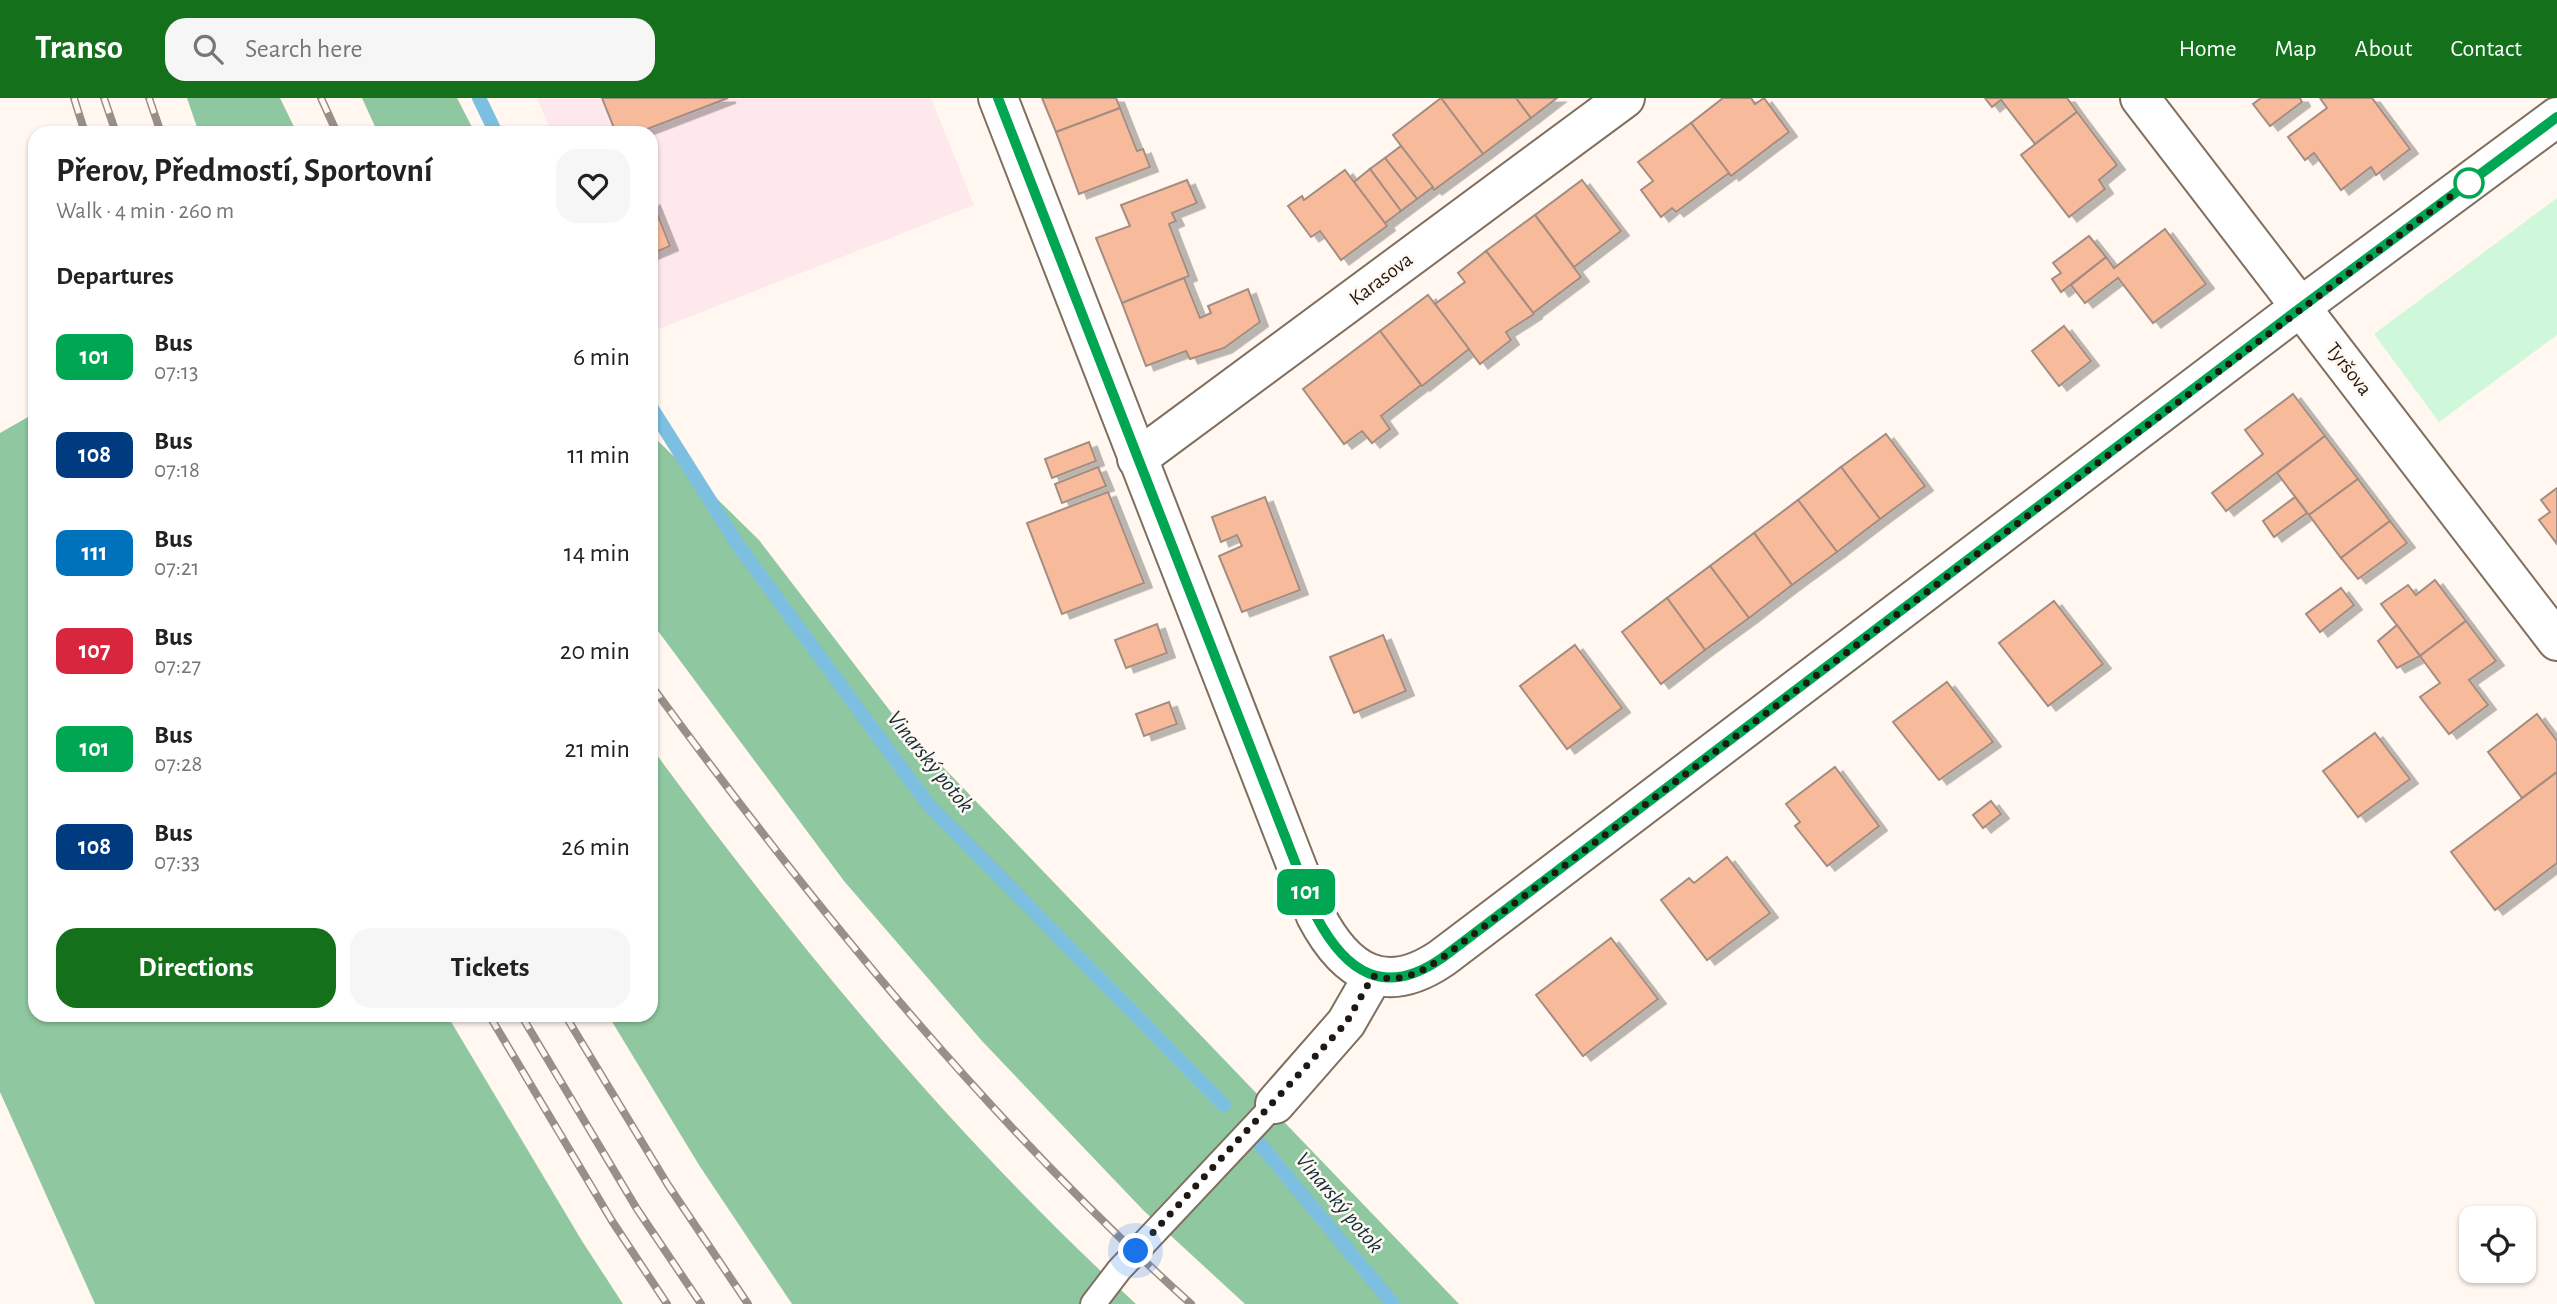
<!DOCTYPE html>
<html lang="en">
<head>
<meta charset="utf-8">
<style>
	:root { --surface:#fff; --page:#f6f6f6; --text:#222; --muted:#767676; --accent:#15701c }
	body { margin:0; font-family:"Alegreya Sans",sans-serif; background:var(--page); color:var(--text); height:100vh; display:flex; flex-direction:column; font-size:26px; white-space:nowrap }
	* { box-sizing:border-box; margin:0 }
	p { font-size:23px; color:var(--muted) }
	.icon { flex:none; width:38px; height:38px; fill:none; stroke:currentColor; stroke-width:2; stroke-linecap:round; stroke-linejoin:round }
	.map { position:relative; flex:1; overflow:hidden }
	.sheet { position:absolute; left:28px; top:28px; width:630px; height:896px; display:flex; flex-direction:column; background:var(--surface); border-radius:21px; box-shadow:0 2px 5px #0004 }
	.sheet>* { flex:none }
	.badge { padding:0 14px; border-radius:10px; font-size:24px; line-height:46px }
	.buttons { position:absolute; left:2459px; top:1108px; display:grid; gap:14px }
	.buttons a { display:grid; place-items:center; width:77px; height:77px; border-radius:14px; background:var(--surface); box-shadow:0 2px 5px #0004; font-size:35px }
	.you { position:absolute; width:35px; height:35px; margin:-18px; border:5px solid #fff; border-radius:50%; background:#1a73e8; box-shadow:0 0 0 10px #1a73e833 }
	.map>.badge { position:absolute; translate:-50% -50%; box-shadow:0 0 0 4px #fff }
	h2 { padding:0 28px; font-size:26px; line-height:63px }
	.round { display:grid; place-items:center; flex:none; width:74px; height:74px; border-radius:21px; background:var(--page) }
	.head { display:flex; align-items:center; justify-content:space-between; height:119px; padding:0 28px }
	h1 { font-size:33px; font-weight:700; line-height:52px }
	.cta { display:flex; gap:14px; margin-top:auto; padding:14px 28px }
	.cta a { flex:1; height:80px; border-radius:21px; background:var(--accent); color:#fff; font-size:28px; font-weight:700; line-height:80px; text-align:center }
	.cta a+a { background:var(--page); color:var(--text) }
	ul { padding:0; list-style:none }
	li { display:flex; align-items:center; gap:21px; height:98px; padding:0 28px }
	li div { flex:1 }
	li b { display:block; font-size:26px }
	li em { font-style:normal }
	li .badge { min-width:77px; font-weight:700; text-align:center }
	header { display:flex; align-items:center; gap:42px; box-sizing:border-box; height:98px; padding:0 35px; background:var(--accent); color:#fff }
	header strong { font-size:33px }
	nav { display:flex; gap:38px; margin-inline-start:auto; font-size:24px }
	.search { width:490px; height:63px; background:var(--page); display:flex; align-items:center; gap:18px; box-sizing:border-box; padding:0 24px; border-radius:21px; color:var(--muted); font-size:26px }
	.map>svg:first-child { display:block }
	.industrial { fill:#fee8ec }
	.green { fill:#cff7da }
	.forest { fill:#8fc8a0 }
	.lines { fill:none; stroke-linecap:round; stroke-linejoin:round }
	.stream { stroke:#7cbfe0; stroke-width:14 }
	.building { fill:#f7ba9a; stroke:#a38d82; stroke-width:2; filter:url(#shadow) }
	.service-casing { stroke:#7f6f5f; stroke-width:28 }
	.minor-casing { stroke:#7f6f5f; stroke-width:42 }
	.service { stroke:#fff; stroke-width:24 }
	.minor { stroke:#fff; stroke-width:38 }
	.rail-casing { stroke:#979089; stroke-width:8 }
	.rail { stroke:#fff7f0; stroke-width:5; stroke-dasharray:16; stroke-linecap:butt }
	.line-casing { stroke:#fff; stroke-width:16 }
	.line { stroke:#00a651; stroke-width:10 }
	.walk { stroke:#201913; stroke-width:7; stroke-dasharray:0 12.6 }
	.stop-dot { fill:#fff; stroke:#00a651; stroke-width:3.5 }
	.labels { text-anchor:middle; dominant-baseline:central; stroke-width:5; stroke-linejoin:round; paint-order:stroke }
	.street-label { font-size:21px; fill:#201913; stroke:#fff7f0 }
	.water-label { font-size:23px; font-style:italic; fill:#0f2f3d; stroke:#fff7f0 }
</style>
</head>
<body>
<header>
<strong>Transo</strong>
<div class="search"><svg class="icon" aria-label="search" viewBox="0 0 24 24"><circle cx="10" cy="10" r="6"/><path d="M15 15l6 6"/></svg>Search here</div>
<nav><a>Home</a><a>Map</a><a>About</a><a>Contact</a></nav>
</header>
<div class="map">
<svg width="2557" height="1206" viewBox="0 0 2557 1206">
	<defs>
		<filter id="shadow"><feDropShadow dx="8" dy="4.5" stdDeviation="0" flood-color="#0004"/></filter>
	</defs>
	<rect width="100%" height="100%" fill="#fff7f0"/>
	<path class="industrial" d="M537 0H931L974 107 651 234V35H552Z"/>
	<path class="green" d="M2557 100V237L2439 324 2374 236Z"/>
	<g class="forest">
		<path d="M187 0H280L297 35H199Z"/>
		<path d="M362 0H457L475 35H378Z"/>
		<path d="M35 315V917H447L582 1143 623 1206H95L0 994V335Z"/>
		<path d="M651 336 759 442 894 618 1459 1206H1245L1144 1113 982 943 844 783 655 529 651 524Z"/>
		<path d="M651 649C796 847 955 1040 1136 1206H792L699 1067 608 917H651Z"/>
	</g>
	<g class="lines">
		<g class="stream">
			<path d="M479 0 496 35"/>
			<path d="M651 309 738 447 927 705 1224 1007"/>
			<path d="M1250 1034 1393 1206"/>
		</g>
	</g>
	<g class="building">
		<path d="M602 0H728L637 35H616Z"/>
		<path d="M1042 0H1116L1120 10 1056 34Z"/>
		<path d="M1441 0H1516L1531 20 1483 56Z"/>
		<path d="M1441 0 1483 56 1434 92 1393 37Z"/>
		<path d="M1516 0H1557L1531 20Z"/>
		<path d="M1723 0H1751L1755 6 1764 0 1789 34 1731 78 1691 25Z"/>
		<path d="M1985 0H2067L2077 14 2035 46 2001 2 1992 9Z"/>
		<path d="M2261 0H2300L2302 4 2270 28 2253 6Z"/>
		<path d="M2320 0H2372L2410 51 2376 77 2371 69 2341 92 2314 55 2305 62 2288 39 2327 10Z"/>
		<path d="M1120 10 1137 53 1143 51 1150 69 1079 96 1056 34Z"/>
		<path d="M2077 14 2117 67 2099 82 2105 91 2069 119 2021 57Z"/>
		<path d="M1691 25 1729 75 1676 114 1672 110 1661 119 1641 92 1653 83 1638 64Z"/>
		<path d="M1401 48 1433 89 1417 101 1385 60Z"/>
		<path d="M1385 60 1417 101 1401 113 1370 71Z"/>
		<path d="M1370 71 1401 113 1385 125 1354 84Z"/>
		<path d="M1345 72 1387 128 1341 162 1320 133 1311 139 1288 108 1302 98 1304 102Z"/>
		<path d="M1187 82 1197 105 1172 115 1176 123 1169 126 1189 178 1122 205 1096 140 1130 128 1121 107Z"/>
		<path d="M1582 82 1621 133 1574 169 1535 117Z"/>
		<path d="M652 103 670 148 651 156V104Z"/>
		<path d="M1535 117 1581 179 1533 215 1486 153Z"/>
		<path d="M2165 131 2206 186 2153 225 2118 180 2085 205 2071 187 2106 159 2114 170Z"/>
		<path d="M2089 138 2106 159 2061 194 2052 181 2061 175 2053 165Z"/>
		<path d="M1486 153 1534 216 1506 234 1511 242 1480 266 1435 206 1465 184 1458 175Z"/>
		<path d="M1184 180 1200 220 1211 215 1208 208 1248 191 1260 224 1224 250 1190 261 1186 253 1146 268 1122 205Z"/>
		<path d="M1428 197 1469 251 1422 288 1380 233Z"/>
		<path d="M2064 228 2091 263 2059 288 2032 253Z"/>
		<path d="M1380 233 1421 287 1381 318 1390 331 1372 345 1362 333 1344 346 1303 291Z"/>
		<path d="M2293 296 2325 338 2226 413 2212 395 2263 356 2245 332Z"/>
		<path d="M1886 336 1925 388 1880 421 1841 369Z"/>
		<path d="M2325 338 2358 381 2309 417 2277 375Z"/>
		<path d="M1089 344 1096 363 1052 380 1045 361Z"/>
		<path d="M1098 369 1106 388 1062 405 1055 386Z"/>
		<path d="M1841 369 1880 421 1837 454 1798 402Z"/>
		<path d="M2358 381 2390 423 2341 460 2309 417Z"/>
		<path d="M2557 390V446L2539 422 2550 414 2541 402Z"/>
		<path d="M1108 394 1144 485 1062 516 1027 425Z"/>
		<path d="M1265 399 1300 492 1242 514 1219 458 1242 448 1237 437 1221 444 1212 419Z"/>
		<path d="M2295 399 2307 415 2274 439 2263 423Z"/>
		<path d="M1798 402 1837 454 1792 487 1754 435Z"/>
		<path d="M2390 423 2407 445 2358 481 2341 460Z"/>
		<path d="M1754 435 1792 487 1749 520 1710 468Z"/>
		<path d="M1710 468 1749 520 1705 552 1667 500Z"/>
		<path d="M2435 482 2466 523 2420 558 2381 506 2408 487 2416 497Z"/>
		<path d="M2341 490 2354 507 2320 534 2306 516Z"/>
		<path d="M1667 500 1705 552 1661 586 1622 534Z"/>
		<path d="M2054 503 2103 566 2048 608 1999 545Z"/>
		<path d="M2466 523 2496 563 2469 582 2488 607 2449 636 2420 599 2440 585 2420 558Z"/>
		<path d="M1157 526 1167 555 1126 570 1115 542Z"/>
		<path d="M2397 527 2420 558 2397 570 2378 543Z"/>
		<path d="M1383 537 1406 593 1354 615 1330 559Z"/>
		<path d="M1575 547 1622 610 1567 651 1520 588Z"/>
		<path d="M1947 584 1993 644 1939 682 1893 624Z"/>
		<path d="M1169 604 1177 626 1144 638 1136 616Z"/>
		<path d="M2537 616 2557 643V674L2522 700 2488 654Z"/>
		<path d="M2375 635 2410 681 2358 719 2323 673Z"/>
		<path d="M1835 669 1879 728 1827 768 1795 728 1800 724 1786 706Z"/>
		<path d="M2557 674V765L2495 812 2451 754Z"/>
		<path d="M1991 703 2001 716 1983 730 1973 717Z"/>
		<path d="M1727 759 1770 815 1707 862 1661 802 1689 780 1694 785Z"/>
		<path d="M1611 840 1658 901 1583 958 1536 897Z"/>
	</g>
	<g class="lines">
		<defs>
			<path id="service" d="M1093 1206 1119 1172 1275 1006"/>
			<g id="minor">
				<path d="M998 0 1316 818C1346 875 1385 899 1442 860L2299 210 2557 19"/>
				<path d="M2140 0 2557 543"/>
				<path d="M1137 361 1625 0"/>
				<path d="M1275 1006 1346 925 1373 878"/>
			</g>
		</defs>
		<use href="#service" class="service-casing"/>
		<use href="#minor" class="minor-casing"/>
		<use href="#service" class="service"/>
		<use href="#minor" class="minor"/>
		<defs>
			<g id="rail">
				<path d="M74 0 85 35"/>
				<path d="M104 0 116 35"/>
				<path d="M149 0 161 35"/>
				<path d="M321 0 337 35"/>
				<path d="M651 587C813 808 987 1022 1191 1206"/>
				<path d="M489 917 612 1123 667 1206"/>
				<path d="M521 917 637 1111 701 1206"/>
				<path d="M565 917 668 1087 748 1206"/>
			</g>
		</defs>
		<use href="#rail" class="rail-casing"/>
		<use href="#rail" class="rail"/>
	</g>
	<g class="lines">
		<defs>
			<path id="line" d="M998 0 1316 818C1346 875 1385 900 1442 860L2299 211 2557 19"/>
		</defs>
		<use href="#line" class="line-casing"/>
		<use href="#line" class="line"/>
		<path class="walk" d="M1136 1153 1346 925 1373 878C1401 885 1420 875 1442 860L2471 83 2469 85"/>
	</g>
	<circle class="stop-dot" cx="2469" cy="85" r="14"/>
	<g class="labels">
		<g class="street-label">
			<text transform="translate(1381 181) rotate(-37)">Karasova</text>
			<text transform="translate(2349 271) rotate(52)">Tyršova</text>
		</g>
		<g class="water-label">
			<text transform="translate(930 664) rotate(51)">Vinarský potok</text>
			<text transform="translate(1339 1105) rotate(50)">Vinarský potok</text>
		</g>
	</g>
</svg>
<div class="buttons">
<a><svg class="icon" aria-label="locate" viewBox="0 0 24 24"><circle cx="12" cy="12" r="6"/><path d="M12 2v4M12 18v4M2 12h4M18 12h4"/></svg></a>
</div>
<div class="you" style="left:1136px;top:1153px"></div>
<b class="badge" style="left:1306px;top:794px;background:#00a651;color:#fff">101</b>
<section class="sheet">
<div class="head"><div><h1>Přerov, Předmostí, Sportovní</h1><p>Walk · 4 min · 260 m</p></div><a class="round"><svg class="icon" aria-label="heart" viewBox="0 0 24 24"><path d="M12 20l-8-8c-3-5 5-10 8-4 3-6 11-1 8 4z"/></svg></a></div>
<h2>Departures</h2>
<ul>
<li><span class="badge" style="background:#00a651;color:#fff">101</span><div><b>Bus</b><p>07:13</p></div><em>6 min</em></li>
<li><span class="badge" style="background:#003b80;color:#fff">108</span><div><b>Bus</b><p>07:18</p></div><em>11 min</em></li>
<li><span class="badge" style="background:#0072bc;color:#fff">111</span><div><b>Bus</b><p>07:21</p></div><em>14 min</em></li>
<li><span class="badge" style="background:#d7263d;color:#fff">107</span><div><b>Bus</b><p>07:27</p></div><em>20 min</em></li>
<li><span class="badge" style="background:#00a651;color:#fff">101</span><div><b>Bus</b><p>07:28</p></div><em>21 min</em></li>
<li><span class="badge" style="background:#003b80;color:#fff">108</span><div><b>Bus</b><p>07:33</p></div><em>26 min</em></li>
</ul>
<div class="cta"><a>Directions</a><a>Tickets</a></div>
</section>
</div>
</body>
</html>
